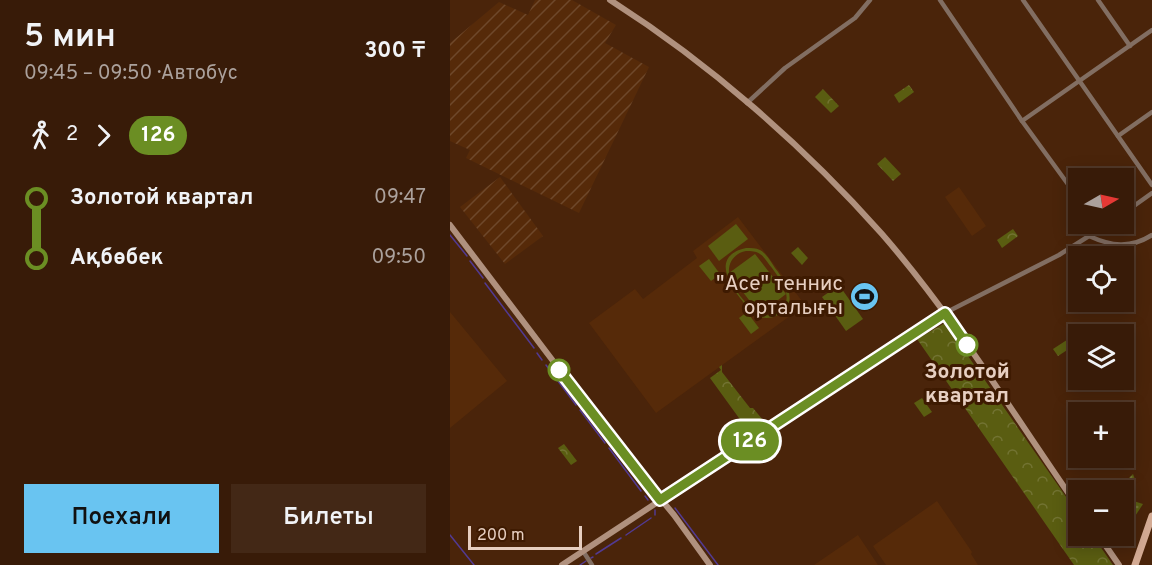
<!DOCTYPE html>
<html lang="ru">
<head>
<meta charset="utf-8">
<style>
	:root { --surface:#381b08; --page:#432816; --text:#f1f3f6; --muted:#aba19c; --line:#523929; --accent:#69c4f1 }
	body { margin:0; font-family:Overpass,sans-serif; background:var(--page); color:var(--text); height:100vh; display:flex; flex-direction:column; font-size:22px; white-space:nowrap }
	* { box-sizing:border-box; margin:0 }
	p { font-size:20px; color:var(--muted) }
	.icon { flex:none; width:33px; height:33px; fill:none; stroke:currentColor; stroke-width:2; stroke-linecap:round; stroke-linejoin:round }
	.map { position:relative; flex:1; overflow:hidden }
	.details { display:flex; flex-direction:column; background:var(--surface); width:450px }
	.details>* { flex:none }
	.badge { padding:0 12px; border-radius:20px; font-size:21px; line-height:39px }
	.needle { width:39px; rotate:81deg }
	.controls { position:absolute; left:618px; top:168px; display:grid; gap:12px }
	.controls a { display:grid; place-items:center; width:66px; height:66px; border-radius:0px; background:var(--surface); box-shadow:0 3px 15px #0003,0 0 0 2px var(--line); font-size:30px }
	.scale { position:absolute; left:18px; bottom:15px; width:114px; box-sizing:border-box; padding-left:6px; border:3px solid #e7cfc1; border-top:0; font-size:16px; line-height:21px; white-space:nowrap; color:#e7cfc1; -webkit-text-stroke:4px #3e1a01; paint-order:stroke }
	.map>.badge { position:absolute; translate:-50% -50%; box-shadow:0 0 0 3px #fff }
	.legs { display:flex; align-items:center; gap:9px; height:66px; padding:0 24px; font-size:20px }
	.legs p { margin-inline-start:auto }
	.headline { display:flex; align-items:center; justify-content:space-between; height:102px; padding:0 24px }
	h1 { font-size:33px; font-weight:600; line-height:45px }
	.button { display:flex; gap:12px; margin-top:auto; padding:12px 24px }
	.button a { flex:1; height:69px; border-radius:0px; background:var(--accent); color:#111; font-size:24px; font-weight:600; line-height:69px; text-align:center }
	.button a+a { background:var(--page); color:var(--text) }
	ul { padding:0 24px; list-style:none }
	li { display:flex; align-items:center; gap:21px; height:60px; font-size:22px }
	li i { display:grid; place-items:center; width:9px; height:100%; margin:0 8px; background:currentColor }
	li i::after { content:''; width:15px; height:15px; margin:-8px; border:4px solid; border-radius:50%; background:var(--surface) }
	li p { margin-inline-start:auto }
	li:first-child i { background:linear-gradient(#0000 50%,currentColor 0) }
	li:last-child i { background:linear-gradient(currentColor 50%,#0000 0) }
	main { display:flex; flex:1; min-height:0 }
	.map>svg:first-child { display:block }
	.built { fill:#562a09 }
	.industrial { fill:url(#industrial-furrows) }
	.grass { fill:url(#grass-dots) }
	.park { fill:url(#park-crowns) }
	.pitch { fill:#5a5d11; fill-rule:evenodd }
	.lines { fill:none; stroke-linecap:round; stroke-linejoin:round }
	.stream { stroke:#523a92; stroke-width:1.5 }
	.street { stroke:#826e62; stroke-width:4.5 }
	.secondary { stroke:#b0917e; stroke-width:6 }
	.primary { stroke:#d4ab94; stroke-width:7 }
	.line-1-casing { stroke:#fff; stroke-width:14 }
	.line-1 { stroke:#6b8e23; stroke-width:9 }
	.stop-1-dot { fill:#fff; stroke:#6b8e23; stroke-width:3 }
	.labels { text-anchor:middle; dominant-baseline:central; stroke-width:6; stroke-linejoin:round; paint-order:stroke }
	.poi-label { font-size:21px; fill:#e7cfc1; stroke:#3e1a01; text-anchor:end }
	.stop-label { font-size:21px; font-weight:bold; fill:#e7cfc1; stroke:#3e1a01 }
</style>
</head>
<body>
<main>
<section class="details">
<div class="headline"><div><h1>5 мин</h1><p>09:45 – 09:50 · Автобус</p></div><b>300 ₸</b></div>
<div class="legs"><svg class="icon" aria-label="walk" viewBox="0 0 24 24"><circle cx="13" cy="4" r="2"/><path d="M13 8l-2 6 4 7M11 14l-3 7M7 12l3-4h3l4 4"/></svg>2<svg class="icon" aria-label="forward" viewBox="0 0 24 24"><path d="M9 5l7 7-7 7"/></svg><b class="badge" style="background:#6b8e23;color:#fff">126</b></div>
<ul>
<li><i style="color:#6b8e23"></i><b>Золотой квартал</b><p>09:47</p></li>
<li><i style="color:#6b8e23"></i><b>Ақбөбек</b><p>09:50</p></li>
</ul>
<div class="button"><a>Поехали</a><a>Билеты</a></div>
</section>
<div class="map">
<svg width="702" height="565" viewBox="0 0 702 565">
	<defs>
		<pattern id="industrial-furrows" width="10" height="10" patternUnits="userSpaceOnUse" patternTransform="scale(1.5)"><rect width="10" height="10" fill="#562a09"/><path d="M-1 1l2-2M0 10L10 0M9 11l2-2" fill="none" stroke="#6e482b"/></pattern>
		<pattern id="grass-dots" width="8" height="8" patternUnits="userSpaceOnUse" patternTransform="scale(1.5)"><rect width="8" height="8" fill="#5a5d11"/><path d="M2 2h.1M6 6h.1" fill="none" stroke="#727332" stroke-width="1.8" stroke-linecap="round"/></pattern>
		<pattern id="park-crowns" width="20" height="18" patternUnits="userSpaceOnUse" patternTransform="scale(1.5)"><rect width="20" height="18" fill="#5a5d11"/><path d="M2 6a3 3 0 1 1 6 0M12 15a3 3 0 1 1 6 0" fill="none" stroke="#727332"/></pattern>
	</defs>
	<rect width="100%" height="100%" fill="#4a240a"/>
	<g class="built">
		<path d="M509 187 536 226 522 236 495 197Z"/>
		<path d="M288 217 355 305 206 413 139 323 185 289 193 299 247 258 243 251Z"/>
		<path d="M0 312 57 381 0 428Z"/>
		<path d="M487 501 522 552 521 554 528 565H436L423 546Z"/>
		<path d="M408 535 428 565H364Z"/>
	</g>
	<g class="industrial">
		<path d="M85 0H122L166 25 155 43 199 67 129 213 16 158 20 150 0 141V43L49 2 78 15Z"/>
		<path d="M50 177 93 236 55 264 10 207Z"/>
	</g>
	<g class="grass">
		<path d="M683 474 686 482 675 493 674 490H658L659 485 674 486 675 482Z"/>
		<path d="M630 479 636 480V483L651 485V490H628L626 492 621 485Z"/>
		<path d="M674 498 693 504 674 533Z"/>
	</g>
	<g class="park">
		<path d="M459 85 464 92 449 103 444 95Z"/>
		<path d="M373 89 389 106 381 113 365 97Z"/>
		<path d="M435 157 451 174 443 181 427 164Z"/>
		<path d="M563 229 568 236 552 248 547 240Z"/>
		<path d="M495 323 628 514V536H643L663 565H624L467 339Z"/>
		<path d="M623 336 628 343 608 356 603 349Z"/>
		<path d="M272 365V372L300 408H303L317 425 302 436 260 378 271 370 269 367Z"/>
		<path d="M114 444 127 461 121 465 108 448Z"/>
	</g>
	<g class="pitch">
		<path d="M286 224 298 239 269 261 258 246Z"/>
		<path d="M348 247 358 258 352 265 341 253Z"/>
		<path d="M296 248C301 248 306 248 310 250 317 254 321 262 325 268 336 282 350 303 328 315 321 319 312 319 306 315 299 312 295 304 290 298 276 280 264 255 296 248ZM296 251C301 251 306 251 310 254 315 257 318 264 322 268 331 281 347 300 327 312 322 316 316 316 310 314L336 294 305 254 279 273C278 262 285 253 296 251ZM279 274 309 313V314C298 307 280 286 279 274Z"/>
		<path d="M259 259 270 274 261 281 249 266Z"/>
		<path d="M389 285 413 319 396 331 372 297Z"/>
		<path d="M297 312 309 328 301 334 289 318Z"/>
		<path d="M472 398 482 412 474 417 464 403Z"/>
	</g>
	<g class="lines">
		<g class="stream">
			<path d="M0 235 17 256"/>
			<path d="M20 261 33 278"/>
			<path d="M35 283 84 348"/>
			<path d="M87 353 92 360"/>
			<path d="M96 365 126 405"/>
			<path d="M130 410 155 443"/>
			<path d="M159 448 191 491"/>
			<path d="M195 496 198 500"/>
			<path d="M225 508 268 565"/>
			<path d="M205 515V510"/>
			<path d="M0 535 24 565"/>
			<path d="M176 535 201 518"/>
			<path d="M146 554 171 538"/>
			<path d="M141 558 143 557"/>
			<path d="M130 565 136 561"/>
		</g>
		<g class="street">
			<path d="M490 0 572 121 628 198"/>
			<path d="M573 0 702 185"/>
			<path d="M648 0 680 46"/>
			<path d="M297 103 335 68 405 18 420 0"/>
			<path d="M572 121 702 30"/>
			<path d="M668 136 702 112"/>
			<path d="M674 213 702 193"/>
			<path d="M639 236C661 246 680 249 702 235"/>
			<path d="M495 313 609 255 658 224"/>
			<path d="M133 551 142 565"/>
		</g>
		<g class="secondary">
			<path d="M160 0C259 63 354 146 432 234 505 318 564 415 628 507"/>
			<path d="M0 225 175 456 224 515 260 565"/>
			<path d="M649 536 669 565"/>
			<path d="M112 565 495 313"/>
		</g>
		<path class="primary" d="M685 565 702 516"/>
	</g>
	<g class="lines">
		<defs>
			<path id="line-1" d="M109 370 210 500 495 313 517 345"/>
		</defs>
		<use href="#line-1" class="line-1-casing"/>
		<use href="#line-1" class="line-1"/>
	</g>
	<defs>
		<symbol id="stadium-disc" viewBox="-11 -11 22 22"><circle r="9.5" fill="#69c4f1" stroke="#3e1a01"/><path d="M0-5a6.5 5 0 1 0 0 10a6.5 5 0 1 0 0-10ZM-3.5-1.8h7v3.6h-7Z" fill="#111"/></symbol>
	</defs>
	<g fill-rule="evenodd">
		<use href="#stadium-disc" x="398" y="280" width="33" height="33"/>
	</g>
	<g class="stop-1-dot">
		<circle cx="517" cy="345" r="10"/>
		<circle cx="109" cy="370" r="10"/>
	</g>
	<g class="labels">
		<g class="poi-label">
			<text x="393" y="284">"Ace" теннис<tspan x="393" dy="24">орталығы</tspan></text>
		</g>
		<g class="stop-label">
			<text x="517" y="372">Золотой<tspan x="517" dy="24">квартал</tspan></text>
		</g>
	</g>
</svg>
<div class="controls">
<a><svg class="needle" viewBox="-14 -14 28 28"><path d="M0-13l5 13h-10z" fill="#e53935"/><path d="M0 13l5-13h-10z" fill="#aba19c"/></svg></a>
<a><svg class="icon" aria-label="locate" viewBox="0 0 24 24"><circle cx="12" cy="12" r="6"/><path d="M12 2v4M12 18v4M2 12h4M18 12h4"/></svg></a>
<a><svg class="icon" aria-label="layers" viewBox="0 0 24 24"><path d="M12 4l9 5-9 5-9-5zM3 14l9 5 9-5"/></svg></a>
<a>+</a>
<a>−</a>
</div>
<div class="scale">200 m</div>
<b class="badge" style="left:300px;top:441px;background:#6b8e23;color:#fff">126</b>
</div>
</main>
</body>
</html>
